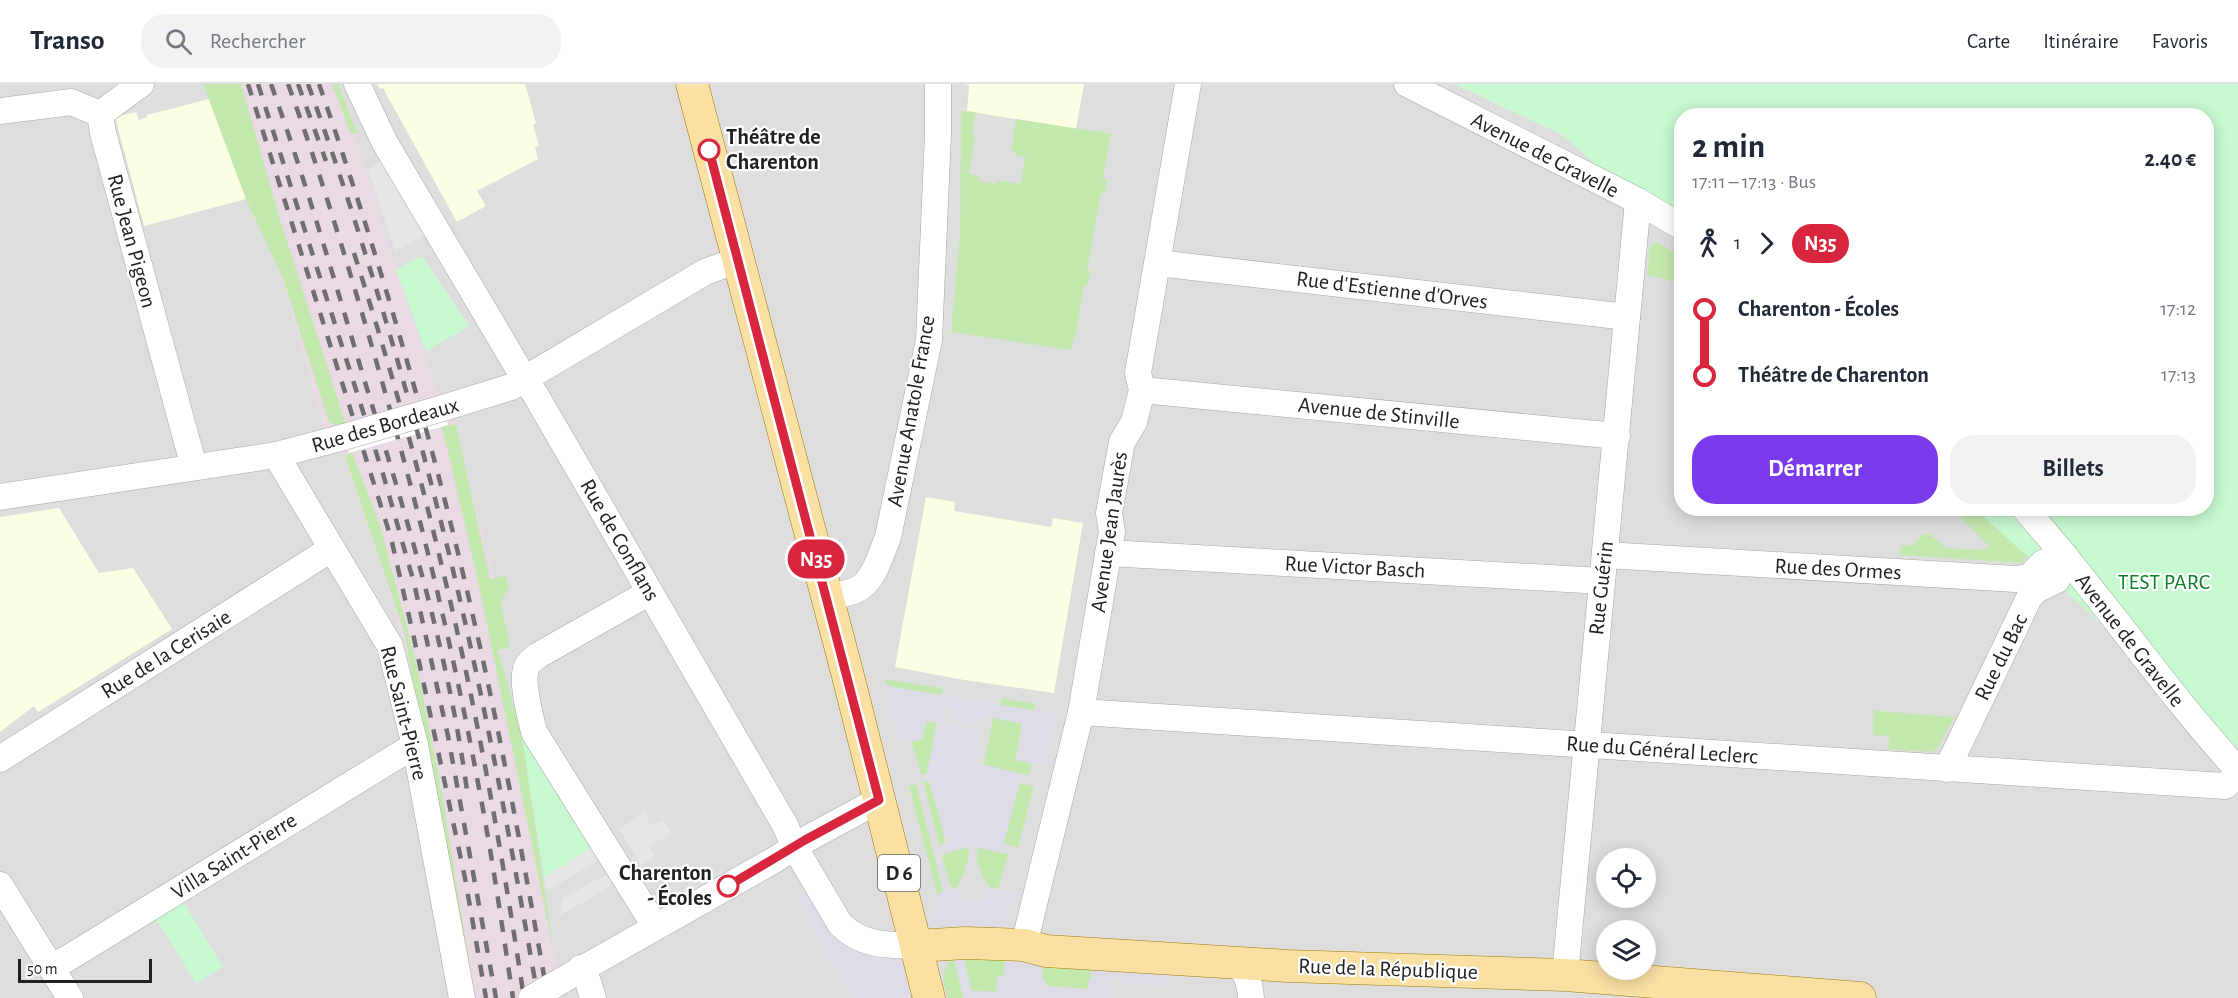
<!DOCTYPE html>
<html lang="fr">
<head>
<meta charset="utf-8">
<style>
	:root { --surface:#fff; --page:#f2f2f3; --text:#1f2937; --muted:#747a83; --line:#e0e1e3; --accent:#7c3aed }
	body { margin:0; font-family:"Alegreya Sans",sans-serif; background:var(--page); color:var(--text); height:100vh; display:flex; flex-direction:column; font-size:22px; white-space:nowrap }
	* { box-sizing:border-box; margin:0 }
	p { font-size:20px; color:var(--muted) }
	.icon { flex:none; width:33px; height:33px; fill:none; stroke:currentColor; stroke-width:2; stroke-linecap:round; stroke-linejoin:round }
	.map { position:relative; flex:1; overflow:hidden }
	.drawer { position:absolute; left:1674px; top:24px; width:540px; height:408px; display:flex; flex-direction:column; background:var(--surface); border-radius:24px; box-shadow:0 3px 15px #0003 }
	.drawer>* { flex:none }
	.badge { padding:0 12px; border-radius:20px; font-size:21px; line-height:39px }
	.tools { position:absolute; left:1596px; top:764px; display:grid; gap:12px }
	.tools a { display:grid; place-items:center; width:60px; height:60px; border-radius:50%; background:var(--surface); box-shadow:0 3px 15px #0003; font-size:30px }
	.scale { position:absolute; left:18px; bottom:15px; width:134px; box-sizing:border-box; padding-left:6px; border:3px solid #212121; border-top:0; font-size:16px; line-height:21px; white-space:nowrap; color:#212121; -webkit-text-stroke:4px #fff; paint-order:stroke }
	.map>.badge { position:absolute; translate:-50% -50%; box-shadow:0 0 0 3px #fff }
	.legs { display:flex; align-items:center; gap:9px; height:66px; padding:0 18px; font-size:20px }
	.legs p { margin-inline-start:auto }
	.headline { display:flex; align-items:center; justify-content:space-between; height:102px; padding:0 18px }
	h1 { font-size:33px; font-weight:600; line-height:45px }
	.cta { display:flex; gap:12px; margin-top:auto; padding:12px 18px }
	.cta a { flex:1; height:69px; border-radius:24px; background:var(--accent); color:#fff; font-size:24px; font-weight:600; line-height:69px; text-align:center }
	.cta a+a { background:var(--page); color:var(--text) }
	ul { padding:0 18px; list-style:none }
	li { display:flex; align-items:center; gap:21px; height:66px; font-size:22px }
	li i { display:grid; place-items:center; width:9px; height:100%; margin:0 8px; background:currentColor }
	li i::after { content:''; width:15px; height:15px; margin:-8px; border:4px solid; border-radius:50%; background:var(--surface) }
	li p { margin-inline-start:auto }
	li:first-child i { background:linear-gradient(#0000 50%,currentColor 0) }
	li:last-child i { background:linear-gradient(currentColor 50%,#0000 0) }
	header { display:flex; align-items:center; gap:36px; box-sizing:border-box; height:84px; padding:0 30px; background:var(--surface); border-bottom:2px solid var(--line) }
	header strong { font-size:28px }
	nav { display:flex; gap:33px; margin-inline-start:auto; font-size:21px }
	.search { width:420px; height:54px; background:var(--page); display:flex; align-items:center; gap:15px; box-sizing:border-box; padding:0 21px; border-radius:24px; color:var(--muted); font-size:22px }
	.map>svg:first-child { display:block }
	.residential { fill:#dfdede; fill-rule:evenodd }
	.industrial { fill:#eadae5 }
	.education { fill:#fbfee3 }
	.grass { fill:#c4e9af }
	.park { fill:#c7f9d1 }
	.parking { fill:#e5e5e5 }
	.plaza { fill:#dddce7; fill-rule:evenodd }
	.pier { fill:#fff }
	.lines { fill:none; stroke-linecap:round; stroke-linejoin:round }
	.minor-casing { stroke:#a8a8a8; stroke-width:27 }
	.major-casing { stroke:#9a7c03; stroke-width:33 }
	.minor { stroke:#fff; stroke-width:26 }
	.major { stroke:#fae0a3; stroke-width:32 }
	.rail { stroke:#6f6f6f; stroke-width:4.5; stroke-dasharray:12 12; stroke-linecap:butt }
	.minor-bridge-casing { stroke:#a8a8a8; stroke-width:27; stroke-linecap:butt }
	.minor-bridge { stroke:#fff; stroke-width:26 }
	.line-1-casing { stroke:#fff; stroke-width:14 }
	.line-1 { stroke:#d7263d; stroke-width:9 }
	.stop-1-dot { fill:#fff; stroke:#d7263d; stroke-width:3 }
	.labels { text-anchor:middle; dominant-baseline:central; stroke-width:4.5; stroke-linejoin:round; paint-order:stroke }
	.shield { fill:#fff; stroke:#646464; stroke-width:1.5 }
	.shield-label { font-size:21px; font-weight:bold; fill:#212121 }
	.stop-label { font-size:22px; font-weight:bold; fill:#212121; stroke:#fff; text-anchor:start }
	.street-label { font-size:22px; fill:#212121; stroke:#fff }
	.park-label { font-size:22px; fill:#0e7f26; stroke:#fff }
</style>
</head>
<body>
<header>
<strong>Transo</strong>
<div class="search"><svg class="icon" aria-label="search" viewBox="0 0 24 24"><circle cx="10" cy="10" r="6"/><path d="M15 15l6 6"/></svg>Rechercher</div>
<nav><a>Carte</a><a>Itinéraire</a><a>Favoris</a></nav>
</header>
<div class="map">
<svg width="2238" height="914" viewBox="0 0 2238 914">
	<rect width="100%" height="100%" fill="#f1efe8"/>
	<g class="residential">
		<path d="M0 0H206L251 124 284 200 324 341 345 371 403 553 470 914H0Z"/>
		<path d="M337 0H1455L1572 55 1681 117 1682 424 2059 425 2238 648V914H563L487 502 495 498 450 332 437 310 423 271ZM1606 774H1646V813H1606ZM1606 846H1646V885H1606Z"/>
	</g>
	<path class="industrial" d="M206 0H337L423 271 437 310 450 332 495 498 487 502 563 914H470L403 553 345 371 324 341 284 200 251 124Z"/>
	<g class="education">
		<path d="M377 0H525L536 39 533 40 539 62 535 63 538 75 477 107 486 122 457 138 389 15 383 4 380 5Z"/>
		<path d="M966 0H1084L1076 45 967 27 969 2Z"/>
		<path d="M209 15 246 115 144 142 115 33 136 28 139 36 147 33V31Z"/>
		<path d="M926 413 955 418 954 427 1051 443 1053 434 1083 439 1054 609 964 596 895 583Z"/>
		<path d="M59 424 99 489 133 484 172 545 38 628 34 622 0 648V433Z"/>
	</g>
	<g class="grass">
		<path d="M203 0H241L242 3 280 135 346 341 338 343 329 338 283 195 246 115Z"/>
		<path d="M332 0H338L357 49 351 51Z"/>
		<path d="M961 27 976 28 972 50 975 51 969 90 979 92V97L996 100 997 97 1021 100 1025 73 1014 71 1015 67 1011 66 1016 35 1111 50 1103 94 1107 95 1105 109H1101L1087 186 1091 187 1088 201H1084L1076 251H1074L1071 266 951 248 960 150Z"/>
		<path d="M1657 158 1681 173V203L1672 197 1647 191 1650 163Z"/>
		<path d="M456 340 490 496 505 491 509 503 501 518 510 563 498 566 522 653 554 870 478 497 442 343Z"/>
		<path d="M352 368 381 444 417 582 442 709 475 914H470L404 547 345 373Z"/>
		<path d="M1951 424 1990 425 2028 467 2023 479 1900 471 1901 461 1912 462 1923 450 1931 451 1946 464 1986 466 1988 461 1961 434 1963 429 1959 425 1954 427Z"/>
		<path d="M884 595 942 604V612L887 602Z"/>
		<path d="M1002 614 1035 620 1034 627 1001 622Z"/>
		<path d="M1874 626 1880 627 1954 633 1938 663 1932 668 1888 665 1889 652 1873 651Z"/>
		<path d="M993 634 1023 640 1016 675 1031 680 1028 691 984 681Z"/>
		<path d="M927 637 937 639 927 689 921 691 912 658 922 655Z"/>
		<path d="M930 697 946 758 939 761 924 699Z"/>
		<path d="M1019 699 1034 702 1018 764 1004 759Z"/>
		<path d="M916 700 943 807 937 810 909 702Z"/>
		<path d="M969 762 968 780H965V787L956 804H953L950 801 942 771Z"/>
		<path d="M978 762 1008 770 999 802 995 806C987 803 980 789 980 782L977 781Z"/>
		<path d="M963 873 1005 874 1004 892 996 908 972 907Z"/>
		<path d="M954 874 964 914H948C943 898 939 885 954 874Z"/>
		<path d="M1043 878 1092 880 1088 905 1046 902 1042 896Z"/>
	</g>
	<g class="park">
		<path d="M1455 0H2238V664L1975 425 2206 424V32H1682L1681 159 1563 51Z"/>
		<path d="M422 172 469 242 426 267 396 186Z"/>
		<path d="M522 653 573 737 592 763 544 793Z"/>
		<path d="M182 816 223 883 196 899 155 833Z"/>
	</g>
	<g class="parking">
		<path d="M382 77 425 151 395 167 368 85Z"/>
		<path d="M644 728 651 742 663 736 672 749 649 762 655 773 641 781 619 745Z"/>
		<path d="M592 763 600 776 546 807 544 793Z"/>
		<path d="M609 789 615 800 559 832 563 814Z"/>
	</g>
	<g class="plaza">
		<path d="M884 594 888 602 1057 630 1045 680H1031L1016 676 1022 639 984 632 982 643 953 639V625L945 624 943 638 926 635 922 655 899 659Z"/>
		<path d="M937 639 982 647 977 679 1022 690 1001 769 973 762 949 768 927 689Z"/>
		<path d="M953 804H956L964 818H982L991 804 1013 809 1003 846 942 843 934 838 932 830 941 827 937 810Z"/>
		<path d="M810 806 833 854 843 855 859 867 896 876 903 881 911 914H853L796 812Z"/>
		<path d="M963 873 972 907 996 908 997 892H1004L1005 874 1170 882 1169 902 1121 899V894L1109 893 1107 914H963L954 874ZM1043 878 1092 880 1091 897H1088V905L1046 902V896L1042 895Z"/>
	</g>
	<path class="pier" d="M440 314 448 341 349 369 341 342Z"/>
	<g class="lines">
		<defs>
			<g id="minor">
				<path d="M357 0 385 59 524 294 535 310 785 741 794 762 840 840C862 862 887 861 917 862"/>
				<path d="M1407 0 1638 117 1682 143"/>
				<path d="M0 27 71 18 100 30 103 49 194 383"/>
				<path d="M100 30 141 0"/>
				<path d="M1157 179 1627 233"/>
				<path d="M1142 306 1617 352"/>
				<path d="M443 324 511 303 705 188 738 176"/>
				<path d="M276 371 390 562 415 661 462 914"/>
				<path d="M0 413 276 371 344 353"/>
				<path d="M2024 424C2099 508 2162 603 2238 686"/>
				<path d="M1108 469 1602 497"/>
				<path d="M1605 471 2016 495 2029 493 2043 479 2065 472"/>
				<path d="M650 508 537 572C533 575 529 578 527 582 520 595 531 635 534 648L655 842"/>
				<path d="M827 513C836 511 847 510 856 506 874 498 881 470 888 453L929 256 938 49V0"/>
				<path d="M1081 628 2225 702 2238 691"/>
				<path d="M0 675 331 465"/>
				<path d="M1947 685 2029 514 2036 506 2057 496 2065 472"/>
				<path d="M0 801 70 914"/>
				<path d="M1024 861 1081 628 1112 448 1109 429 1122 358 1134 338 1142 306 1138 289 1188 0"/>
				<path d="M1233 878C1247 886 1250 899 1251 914"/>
				<path d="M51 882 65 876 415 661"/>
				<path d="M581 884 589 900 593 914"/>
				<path d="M1565 891 1638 117"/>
				<path d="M561 897 776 775 805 756 879 716"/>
			</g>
			<g id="major">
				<path d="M692 0 847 588 929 914"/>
				<path d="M917 862 965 859 1024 861 1046 867 1288 882 1565 891 1860 914"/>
			</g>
		</defs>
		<use href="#minor" class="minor-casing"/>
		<use href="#major" class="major-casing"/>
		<use href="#minor" class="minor"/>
		<use href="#major" class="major"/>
		<g class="rail">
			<path d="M248 0 391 454 414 554 465 794 486 914"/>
			<path d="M258 0 383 390 414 499 448 652 496 914"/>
			<path d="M271 0C307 101 337 205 368 308 409 441 450 575 468 714"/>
			<path d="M288 0C317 79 341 159 365 239 410 391 449 543 478 699 492 770 502 842 513 914"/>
			<path d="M298 0 326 77"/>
			<path d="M308 0C365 157 412 319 452 482 486 624 513 769 538 914"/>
			<path d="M319 0C379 173 431 350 472 528 502 656 525 785 548 914"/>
			<path d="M354 169C387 272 417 377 442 483 477 625 502 769 524 914"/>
		</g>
		<defs>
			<g id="minor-bridge">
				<path d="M344 353 443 324"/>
				<path d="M532 914 561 897"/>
			</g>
		</defs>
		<use href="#minor-bridge" class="minor-bridge-casing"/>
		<use href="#minor-bridge" class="minor-bridge"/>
	</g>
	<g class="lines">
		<defs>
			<path id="line-1" d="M709 66 879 716 805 756 728 802"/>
		</defs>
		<use href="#line-1" class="line-1-casing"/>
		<use href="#line-1" class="line-1"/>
	</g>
	<g class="stop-1-dot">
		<circle cx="709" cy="66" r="10"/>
		<circle cx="728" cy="802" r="10"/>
	</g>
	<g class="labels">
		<rect class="shield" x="878" y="771" width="42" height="36" rx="4.5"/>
		<g class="shield-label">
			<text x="899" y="789">D 6</text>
		</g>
		<g class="stop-label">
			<text x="726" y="53">Théâtre de<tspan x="726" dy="25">Charenton</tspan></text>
			<text x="712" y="789" text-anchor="end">Charenton<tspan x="712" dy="25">- Écoles</tspan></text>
		</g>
		<g class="street-label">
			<text transform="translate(1545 71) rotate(27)">Avenue de Gravelle</text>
			<text transform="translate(132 157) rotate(75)">Rue Jean Pigeon</text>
			<text transform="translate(1392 206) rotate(7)">Rue d'Estienne d'Orves</text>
			<text transform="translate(911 327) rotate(-80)">Avenue Anatole France</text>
			<text transform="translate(1379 329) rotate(6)">Avenue de Stinville</text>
			<text transform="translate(385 341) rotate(-16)">Rue des Bordeaux</text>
			<text transform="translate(1109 448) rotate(-82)">Avenue Jean Jaurès</text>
			<text transform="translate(620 456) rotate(60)">Rue de Conflans</text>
			<text transform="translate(1355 483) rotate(3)">Rue Victor Basch</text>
			<text transform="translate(1838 485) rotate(3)">Rue des Ormes</text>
			<text transform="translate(1601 504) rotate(-84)">Rue Guérin</text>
			<text transform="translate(2130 556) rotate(52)">Avenue de Gravelle</text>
			<text transform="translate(166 570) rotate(-32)">Rue de la Cerisaie</text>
			<text transform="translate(2001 573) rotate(-64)">Rue du Bac</text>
			<text transform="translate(404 629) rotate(76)">Rue Saint-Pierre</text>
			<text transform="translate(1662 666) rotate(4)">Rue du Général Leclerc</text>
			<text transform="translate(234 772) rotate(-32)">Villa Saint-Pierre</text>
			<text transform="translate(1388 885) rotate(2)">Rue de la République</text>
		</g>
		<g class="park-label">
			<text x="2164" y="498">TEST PARC</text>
		</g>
	</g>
</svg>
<div class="tools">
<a><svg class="icon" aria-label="locate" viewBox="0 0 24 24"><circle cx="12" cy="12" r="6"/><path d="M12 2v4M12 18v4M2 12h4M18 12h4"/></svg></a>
<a><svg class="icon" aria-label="layers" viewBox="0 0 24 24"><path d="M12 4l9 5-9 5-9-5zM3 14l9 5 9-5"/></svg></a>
</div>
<div class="scale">50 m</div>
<b class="badge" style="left:816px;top:475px;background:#d7263d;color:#fff">N35</b>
<section class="drawer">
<div class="headline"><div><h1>2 min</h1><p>17:11 – 17:13 · Bus</p></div><b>2.40 €</b></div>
<div class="legs"><svg class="icon" aria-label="walk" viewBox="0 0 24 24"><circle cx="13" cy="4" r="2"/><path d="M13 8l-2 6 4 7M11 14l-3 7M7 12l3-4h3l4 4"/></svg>1<svg class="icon" aria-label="forward" viewBox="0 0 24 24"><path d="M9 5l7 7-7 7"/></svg><b class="badge" style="background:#d7263d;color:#fff">N35</b></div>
<ul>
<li><i style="color:#d7263d"></i><b>Charenton - Écoles</b><p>17:12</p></li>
<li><i style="color:#d7263d"></i><b>Théâtre de Charenton</b><p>17:13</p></li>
</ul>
<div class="cta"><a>Démarrer</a><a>Billets</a></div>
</section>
</div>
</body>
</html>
